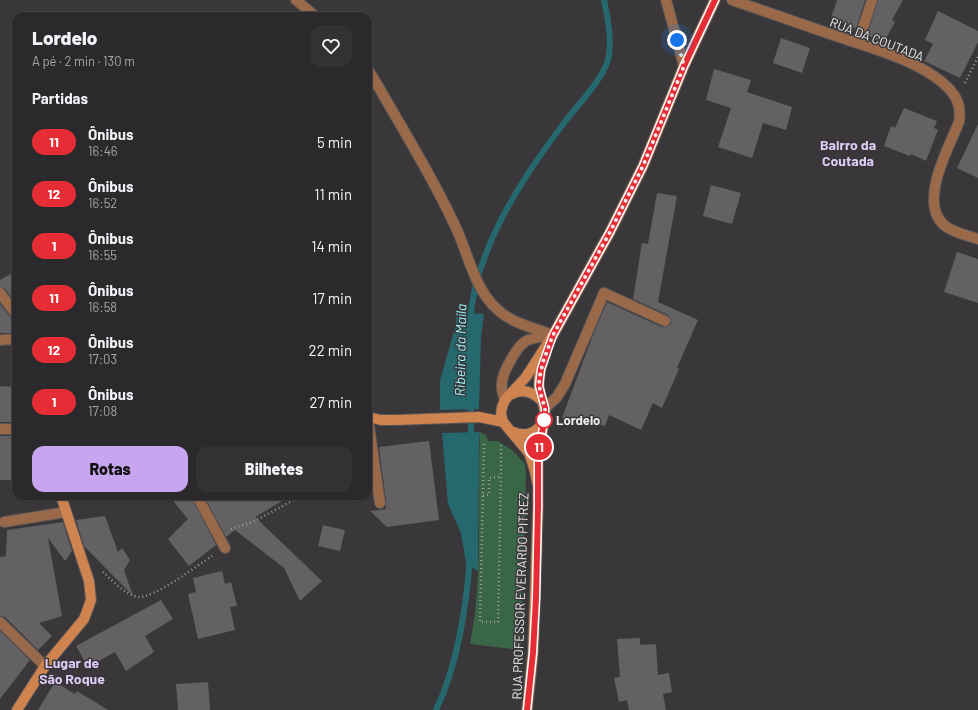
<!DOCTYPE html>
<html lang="pt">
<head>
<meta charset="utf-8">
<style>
	:root { --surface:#2b292b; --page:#333133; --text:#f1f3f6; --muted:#a6a6a9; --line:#474547; --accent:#c7a6ef }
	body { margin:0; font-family:Barlow,sans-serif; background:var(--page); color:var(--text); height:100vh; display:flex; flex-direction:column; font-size:15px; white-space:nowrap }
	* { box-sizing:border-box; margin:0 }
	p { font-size:13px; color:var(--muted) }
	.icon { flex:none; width:22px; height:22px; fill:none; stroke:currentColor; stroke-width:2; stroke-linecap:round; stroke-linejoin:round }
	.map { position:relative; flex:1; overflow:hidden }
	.drawer { position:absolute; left:12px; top:12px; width:360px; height:488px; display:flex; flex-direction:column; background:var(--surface); border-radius:12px; box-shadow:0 1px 3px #0004,0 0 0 1px var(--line) }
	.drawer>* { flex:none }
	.badge { padding:0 8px; border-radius:13px; font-size:14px; line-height:26px }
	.you { position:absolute; width:20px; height:20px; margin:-10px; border:3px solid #fff; border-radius:50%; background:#1a73e8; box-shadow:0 0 0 6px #1a73e833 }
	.map>.badge { position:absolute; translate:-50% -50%; box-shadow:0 0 0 2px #fff }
	h2 { padding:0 20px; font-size:15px; line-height:36px }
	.round { display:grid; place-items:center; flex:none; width:42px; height:42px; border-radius:12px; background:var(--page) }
	.summary { display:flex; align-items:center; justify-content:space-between; height:68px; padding:0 20px }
	h1 { font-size:19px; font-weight:800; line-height:30px }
	.action { display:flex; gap:8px; margin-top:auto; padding:8px 20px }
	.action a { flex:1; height:46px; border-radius:12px; background:var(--accent); color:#111; font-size:16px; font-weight:800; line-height:46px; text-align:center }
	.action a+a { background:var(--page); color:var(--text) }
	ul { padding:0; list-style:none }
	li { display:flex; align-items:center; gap:12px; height:52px; padding:0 20px }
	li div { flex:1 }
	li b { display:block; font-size:15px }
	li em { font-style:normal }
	li .badge { min-width:44px; font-weight:700; text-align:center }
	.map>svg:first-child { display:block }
	.green { fill:#396646 }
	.water { fill:#25686d }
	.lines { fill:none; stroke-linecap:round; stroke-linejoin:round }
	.stream { stroke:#25686d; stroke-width:6 }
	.building { fill:#636163 }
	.lane-casing { stroke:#565456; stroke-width:12 }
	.street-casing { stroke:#565456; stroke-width:12 }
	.secondary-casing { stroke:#565456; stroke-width:12 }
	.path { stroke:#9b9a9b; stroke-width:2.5; stroke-dasharray:1 3; stroke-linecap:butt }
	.lane { stroke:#996949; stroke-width:10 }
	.street { stroke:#996949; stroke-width:10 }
	.secondary { stroke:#cf834e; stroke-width:10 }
	.line-casing { stroke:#fff; stroke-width:9 }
	.line { stroke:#e62c34; stroke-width:6 }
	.walk { stroke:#edeced; stroke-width:4; stroke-dasharray:0 7.2 }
	.stop-dot { fill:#fff; stroke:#e62c34; stroke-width:2 }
	.labels { text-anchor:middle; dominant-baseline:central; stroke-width:3; stroke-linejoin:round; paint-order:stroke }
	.street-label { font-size:13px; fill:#edeced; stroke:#393739 }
	.stop-label { font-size:13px; font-weight:bold; fill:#edeced; stroke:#393739; text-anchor:start }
	.neighbourhood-label { font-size:14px; font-weight:bold; fill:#deccf6; stroke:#393739 }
	.water-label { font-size:14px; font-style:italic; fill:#9cf3fa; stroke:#393739 }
</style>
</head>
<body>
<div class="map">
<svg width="978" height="710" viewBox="0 0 978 710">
	<rect width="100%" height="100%" fill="#393739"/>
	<path class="green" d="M480 432 486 435 488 441H498L512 450 525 464 526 475 521 650 470 644C484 574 477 502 480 432Z"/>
	<g class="water">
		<path d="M457 312 484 314 481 337 479 409 440 410V380L455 328Z"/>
		<path d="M480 432 479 441 478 571 466 563 461 533 448 504 442 433Z"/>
	</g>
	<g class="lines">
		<g class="stream">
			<path d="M470 321C475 251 520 181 561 127 576 106 597 87 607 63 613 47 608 16 604 0"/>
			<path d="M471 402V439"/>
			<path d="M436 710C458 664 466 609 470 558"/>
		</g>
	</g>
	<g class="building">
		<path d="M837 0H865L856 29 845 23 831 18Z"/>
		<path d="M878 0H903L892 20 895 22 883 44 867 35Z"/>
		<path d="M938 11 978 31V42L960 78 924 61 933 44 925 40Z"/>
		<path d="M781 38 810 48 802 73 773 63Z"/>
		<path d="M714 69 751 80 747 92 792 107 786 130 763 123 752 158 718 147 731 108 706 100Z"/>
		<path d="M904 108 937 121 934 128 938 130 926 161 911 154 910 156 884 146 891 126 895 128Z"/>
		<path d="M978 124V178L957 168Z"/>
		<path d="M711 185 741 193 732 224 703 216Z"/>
		<path d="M657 193 677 196 658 302 698 320 677 368 679 369 662 408 653 403 641 430 609 415 605 426 593 422 592 425 581 420 579 424 562 418 594 332 607 302 662 327 668 326 671 323 670 318 668 315 633 299 642 243 648 244Z"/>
		<path d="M957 252 978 259V303L944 292Z"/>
		<path d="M16 271V303L5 289 0 287V280Z"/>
		<path d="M0 304 11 318 16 320V333H0Z"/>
		<path d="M0 386 16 387V422H0Z"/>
		<rect x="0" y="436" width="16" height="44"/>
		<path d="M429 441 439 520 387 527 370 511 386 509V502L379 447Z"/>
		<path d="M169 496H191L216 545 189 566 168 539 188 519Z"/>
		<path d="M204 496H291L255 517 322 581 300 601 284 568 235 530 226 537Z"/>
		<path d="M105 516 118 552 122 548 130 560 124 570 133 596 84 546 76 520Z"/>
		<path d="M63 522 72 551 65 561 48 538 62 616 39 623 52 636 38 650 5 617 0 616V557L6 556 7 530Z"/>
		<path d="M323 525 345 530 340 551 318 546Z"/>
		<path d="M222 571 225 584 231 582 237 606 230 607 235 630 198 639 188 594 196 592 193 578Z"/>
		<path d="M161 600 173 619 145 636 154 652 126 671 115 652 88 667 76 646Z"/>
		<path d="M0 631 30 660 0 699Z"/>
		<path d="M640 638V645L656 644 658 675 669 673 672 692 663 694 666 710H629L627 700 619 702 614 678 620 677 617 639Z"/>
		<path d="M55 682 75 694 77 691 108 710H38Z"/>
		<path d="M208 682 210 710H178L176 684Z"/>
	</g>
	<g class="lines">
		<defs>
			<g id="lane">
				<path d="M858 43 872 0"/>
				<path d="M604 293 665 321"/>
				<path d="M505 400C503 395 501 388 502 382 503 372 517 346 526 341 533 337 545 337 553 335"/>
				<path d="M368 419 380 503"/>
				<path d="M4 522 66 512"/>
				<path d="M0 622 45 666"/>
			</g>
			<g id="street">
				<path d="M296 0 315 16"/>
				<path d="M666 0 684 66"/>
				<path d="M732 0C766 12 801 24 836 36 871 48 926 62 951 91 959 100 961 110 959 122 949 147 918 202 944 225 953 233 967 235 978 239"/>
				<path d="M368 70 378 86C405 133 434 180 457 230 469 257 475 290 498 310 513 324 535 328 553 335"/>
				<path d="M0 293 16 314"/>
				<path d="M0 340 16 339"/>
				<path d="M545 408 557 397 565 384 604 293"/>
				<path d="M0 429H16"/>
				<path d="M197 496 225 548"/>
			</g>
			<g id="secondary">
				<path d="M512 394C523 388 533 392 542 401"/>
				<path d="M368 417 381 420H396L479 417 503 422"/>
				<path d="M513 432C526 437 536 434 543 422"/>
				<path d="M537 482 535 471 529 453 503 422 501 414 502 407 505 400 526 377 553 335 610 232 643 166 684 66 715 0"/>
				<path d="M17 710 45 666 84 619 91 600 89 581 61 496"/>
				<path d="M527 710 533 653 535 598 538 506V458L545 415C545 407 542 401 540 393 537 379 541 366 546 353"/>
			</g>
		</defs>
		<use href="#lane" class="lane-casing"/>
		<use href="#street" class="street-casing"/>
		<use href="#secondary" class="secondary-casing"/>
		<g class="path">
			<path d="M965 83 978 57"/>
			<path d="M484 444 480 622H498L501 477V445"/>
			<path d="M483 495H489V478L501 477"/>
			<path d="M231 529 255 521 301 496"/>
			<path d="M103 572C113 581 124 594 138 597 153 599 198 565 212 556"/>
		</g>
		<use href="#lane" class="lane"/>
		<use href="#street" class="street"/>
		<use href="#secondary" class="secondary"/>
	</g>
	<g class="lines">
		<defs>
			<path id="line" d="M527 710 533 653 536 598 538 506V458L545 415V408L539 386 541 369 553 335 610 232 643 166 684 66 715 0"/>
		</defs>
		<use href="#line" class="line-casing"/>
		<use href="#line" class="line"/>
		<path class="walk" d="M544 420V422L545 415V408L540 392 539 380 543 362 553 335 610 232 643 166 684 66 677 40"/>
	</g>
	<circle class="stop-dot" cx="544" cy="420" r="8"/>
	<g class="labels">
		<g class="street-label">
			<text transform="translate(877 39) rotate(21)">RUA DA COUTADA</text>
			<text transform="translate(520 596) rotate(-88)">RUA PROFESSOR EVERARDO PITREZ</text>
		</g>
		<g class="stop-label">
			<text x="556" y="420">Lordelo</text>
		</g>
		<g class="neighbourhood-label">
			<text x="848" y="144">Bairro da<tspan x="848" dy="16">Coutada</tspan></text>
			<text x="72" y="662">Lugar de<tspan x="72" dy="16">São Roque</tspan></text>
		</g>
		<g class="water-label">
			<text transform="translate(460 350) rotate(-89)">Ribeira da Maíla</text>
		</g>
	</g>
</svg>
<div class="you" style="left:677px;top:40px"></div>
<b class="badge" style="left:539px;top:447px;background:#e62c34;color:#fff">11</b>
<section class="drawer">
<div class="summary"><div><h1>Lordelo</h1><p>A pé · 2 min · 130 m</p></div><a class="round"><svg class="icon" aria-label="heart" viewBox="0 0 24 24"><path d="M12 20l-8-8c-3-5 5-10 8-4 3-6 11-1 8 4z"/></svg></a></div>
<h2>Partidas</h2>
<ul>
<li><span class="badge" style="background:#e62c34;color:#fff">11</span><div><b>Ônibus</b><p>16:46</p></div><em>5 min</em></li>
<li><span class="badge" style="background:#e62c34;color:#fff">12</span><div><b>Ônibus</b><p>16:52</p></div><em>11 min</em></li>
<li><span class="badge" style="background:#e62c34;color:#fff">1</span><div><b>Ônibus</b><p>16:55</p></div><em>14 min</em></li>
<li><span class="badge" style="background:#e62c34;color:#fff">11</span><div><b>Ônibus</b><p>16:58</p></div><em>17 min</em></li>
<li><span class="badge" style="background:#e62c34;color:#fff">12</span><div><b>Ônibus</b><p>17:03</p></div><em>22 min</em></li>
<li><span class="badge" style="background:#e62c34;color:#fff">1</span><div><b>Ônibus</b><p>17:08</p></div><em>27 min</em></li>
</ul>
<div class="action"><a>Rotas</a><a>Bilhetes</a></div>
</section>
</div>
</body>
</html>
